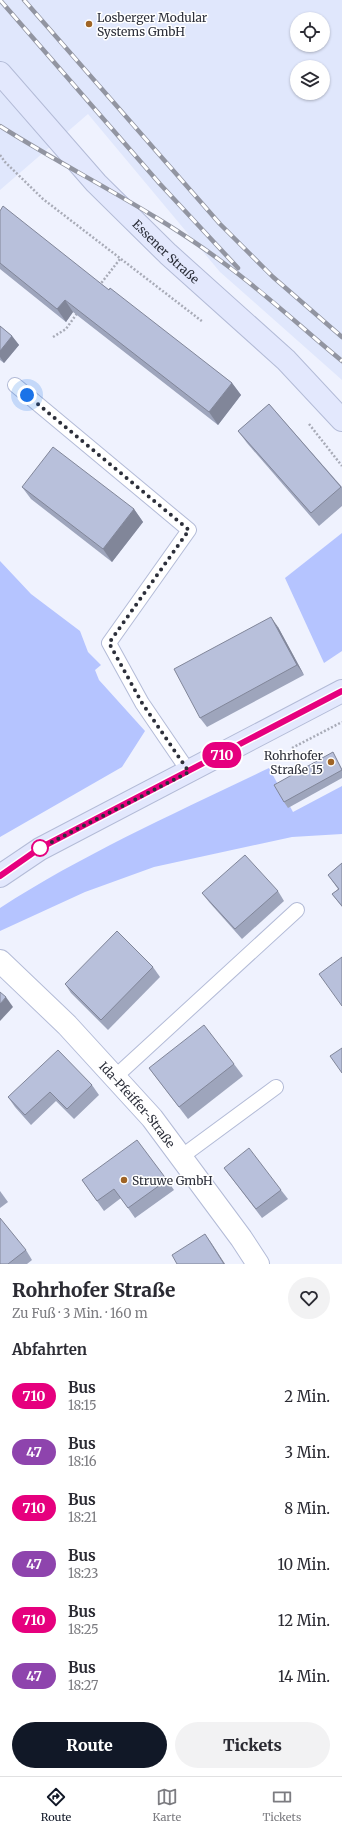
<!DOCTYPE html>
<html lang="de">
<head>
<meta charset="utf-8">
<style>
	:root { --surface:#fff; --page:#f2f2f3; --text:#2b2b33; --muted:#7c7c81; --line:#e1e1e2; --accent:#111827 }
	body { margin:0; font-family:Merriweather,serif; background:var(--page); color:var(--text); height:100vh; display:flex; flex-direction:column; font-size:15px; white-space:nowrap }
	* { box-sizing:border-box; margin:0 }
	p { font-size:13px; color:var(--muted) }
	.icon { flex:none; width:22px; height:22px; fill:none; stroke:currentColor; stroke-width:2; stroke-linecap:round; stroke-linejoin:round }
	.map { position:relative; height:1264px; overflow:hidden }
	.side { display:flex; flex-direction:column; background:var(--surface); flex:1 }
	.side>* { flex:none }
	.badge { padding:0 8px; border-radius:13px; font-size:14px; line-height:26px }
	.fabs { position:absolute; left:290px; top:12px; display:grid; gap:8px }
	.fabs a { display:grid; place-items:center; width:40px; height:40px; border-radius:50%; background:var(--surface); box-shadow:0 1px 3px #0004; font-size:20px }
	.you { position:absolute; width:20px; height:20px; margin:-10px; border:3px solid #fff; border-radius:50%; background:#1a73e8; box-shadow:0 0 0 6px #1a73e833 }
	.map>.badge { position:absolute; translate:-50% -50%; box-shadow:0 0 0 2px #fff }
	h2 { padding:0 12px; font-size:15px; line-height:36px }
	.round { display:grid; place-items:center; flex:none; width:42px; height:42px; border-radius:21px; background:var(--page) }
	.head { display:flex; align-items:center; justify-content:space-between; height:68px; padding:0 12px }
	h1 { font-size:19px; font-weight:800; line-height:30px }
	.primary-button { display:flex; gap:8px; margin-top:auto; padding:8px 12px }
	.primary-button a { flex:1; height:46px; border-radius:24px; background:var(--accent); color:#fff; font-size:16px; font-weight:800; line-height:46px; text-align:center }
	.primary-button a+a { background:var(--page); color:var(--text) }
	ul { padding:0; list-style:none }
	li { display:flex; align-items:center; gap:12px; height:56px; padding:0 12px }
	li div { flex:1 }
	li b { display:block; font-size:15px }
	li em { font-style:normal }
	li .badge { min-width:44px; font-weight:700; text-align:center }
	.dock { display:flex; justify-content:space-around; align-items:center; height:56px; border-top:1px solid var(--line); background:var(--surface); font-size:11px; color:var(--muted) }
	.dock a { display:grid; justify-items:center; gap:2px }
	.dock .current { color:var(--accent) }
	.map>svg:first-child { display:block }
	.built { fill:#e0e7fc; fill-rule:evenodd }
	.green { fill:#b5c4ff }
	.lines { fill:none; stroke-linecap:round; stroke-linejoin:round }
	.lane-casing { stroke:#b3bbd7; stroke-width:16 }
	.street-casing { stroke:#b3bbd7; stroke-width:24 }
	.secondary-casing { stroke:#b3bbd7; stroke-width:24 }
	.path { stroke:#a8abb7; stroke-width:2.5; stroke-dasharray:2 2; stroke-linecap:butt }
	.lane { stroke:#fff; stroke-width:14 }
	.street { stroke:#fff; stroke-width:22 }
	.secondary { stroke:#e3e8fd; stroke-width:22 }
	.rail-casing { stroke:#9295a1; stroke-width:4.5 }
	.rail { stroke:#fff; stroke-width:3; stroke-dasharray:9; stroke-linecap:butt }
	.wall { fill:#9ea5bc }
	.shaded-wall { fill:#818699 }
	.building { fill:#b8c0db; stroke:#818699 }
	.line-casing { stroke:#fff; stroke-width:9 }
	.line { stroke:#e6007e; stroke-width:6 }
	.walk { stroke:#2c2f3a; stroke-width:4; stroke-dasharray:0 7.2 }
	.poi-dot { fill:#9f6425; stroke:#fff; stroke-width:1.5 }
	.stop-dot { fill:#fff; stroke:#e6007e; stroke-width:2 }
	.labels { text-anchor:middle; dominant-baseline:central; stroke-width:3; stroke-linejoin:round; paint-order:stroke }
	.poi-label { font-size:12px; fill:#2c2f3a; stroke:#fff; text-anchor:start }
	.street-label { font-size:12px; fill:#2c2f3a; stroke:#fff }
</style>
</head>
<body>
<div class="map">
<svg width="342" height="1264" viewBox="0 0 342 1264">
	<rect width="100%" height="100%" fill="#eff2fe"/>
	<path class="built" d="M0 0H342V380L220 272 88 114 0 190ZM297 19H323V45H297ZM297 67H323V93H297Z"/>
	<g class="green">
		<path d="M342 533V651L324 663 285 578Z"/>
		<path d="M0 561 31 594 80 631 88 652 101 665 95 670 99 680 145 731 122 767 0 837Z"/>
		<path d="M269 768 293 812 342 786V834L292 837 154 867 85 892 0 931V908C85 853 178 812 269 768Z"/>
	</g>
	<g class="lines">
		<defs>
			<g id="lane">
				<path d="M15 385 189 530 109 643 142 703 189 772"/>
				<path d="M115 1077 297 910"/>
				<path d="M181 1157 276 1087"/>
			</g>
			<g id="street">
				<path id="s1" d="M0 961 67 1025 152 1118 241 1238 258 1264"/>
			</g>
			<g id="secondary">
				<path id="s2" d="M0 73 96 183 168 254 286 360 342 420"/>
				<path d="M0 876 40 849 342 691"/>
			</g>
		</defs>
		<use href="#lane" class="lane-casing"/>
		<use href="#street" class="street-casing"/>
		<use href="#secondary" class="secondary-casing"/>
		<g class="path">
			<path d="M0 155 5 162 43 199 203 322"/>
			<path d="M99 286 120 259"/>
			<path d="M53 337 66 329 78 312"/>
			<path d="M309 424 342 466"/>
			<path d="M292 748 342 722"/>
		</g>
		<use href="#lane" class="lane"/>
		<use href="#street" class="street"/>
		<use href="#secondary" class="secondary"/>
		<defs>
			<g id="rail">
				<path d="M0 0 160 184 238 268"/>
				<path d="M24 0 220 224 273 277 342 337"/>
				<path d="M0 126C74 173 155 211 225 264 266 294 303 329 342 361"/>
			</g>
		</defs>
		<use href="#rail" class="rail-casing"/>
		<use href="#rail" class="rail"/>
	</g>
	<g class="wall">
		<path d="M0 211 109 290 232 383 241 395 218 425 73 312 66 322 0 269Z"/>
		<path d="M0 326 12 336 19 345 4 363 0 360Z"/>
		<path d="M269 404 342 487V506L319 526 247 443 238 431Z"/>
		<path d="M22 487 134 509 143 522 112 562 31 499Z"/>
		<path d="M278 627 304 675 207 727 200 718Z"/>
		<path d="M336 758 342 769V778L288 808 284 802Z"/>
		<path d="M342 863V907L332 894 338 889 328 875Z"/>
		<path d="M278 891 284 901 242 939 209 902 202 893Z"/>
		<path d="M153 967 160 977 108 1030 71 993 65 984Z"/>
		<path d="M234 1064 243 1076 188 1119 149 1068Z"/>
		<path d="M92 1085 99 1095 74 1119 56 1101 31 1125 15 1107 8 1097Z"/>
		<path d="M224 1168 281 1190 288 1199 262 1218Z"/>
		<path d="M82 1180H167L174 1190 135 1218 121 1198 104 1211Z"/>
		<path d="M0 1191 8 1202 0 1208Z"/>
		<path d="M26 1250 32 1260 27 1264H0Z"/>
	</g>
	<g class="shaded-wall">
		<path d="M65 300 73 312 66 322 57 309Z"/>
		<path d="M12 336 19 345 4 363 0 357V351Z"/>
		<path d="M232 383 241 395 218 425 209 412Z"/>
		<path d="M134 509 143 522 112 562 103 549Z"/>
		<path d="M271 617 278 627 304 675 297 665Z"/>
		<path d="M6 997 13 1007 0 1021V1004Z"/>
		<path d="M205 1234 212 1244 225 1264H224Z"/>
	</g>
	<g class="building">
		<path d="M3 206 109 290 110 288 232 383 209 412 65 300 57 309 0 263V211Z"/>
		<path d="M0 326 12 336 0 351Z"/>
		<path d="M269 404 341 487 311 513 238 431Z"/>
		<path d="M53 447 134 509 103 549 22 487Z"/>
		<path d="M271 617 297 665 200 718 174 669Z"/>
		<path d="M333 752 342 770 284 802 274 785Z"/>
		<path d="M245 855 278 891 235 929 202 893Z"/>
		<path d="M342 863V906L332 894 339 889 328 875Z"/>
		<path d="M117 931 153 967 101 1020 65 984Z"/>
		<path d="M342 957V1006L319 974Z"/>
		<path d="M0 992 6 997 0 1004Z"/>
		<path d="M204 1025 234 1064 179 1107 149 1068Z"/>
		<path d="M342 1048V1073L330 1056Z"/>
		<path d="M58 1050 92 1085 67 1109 50 1092 25 1115 8 1097Z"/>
		<path d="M137 1140 167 1180 128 1208 114 1189 97 1201 82 1180Z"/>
		<path d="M249 1148 281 1190 256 1209 224 1168Z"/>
		<path d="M0 1218 26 1250 8 1264H0Z"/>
		<path d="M205 1234 224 1264H177L172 1255Z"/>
	</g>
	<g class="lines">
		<defs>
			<path id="line" d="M0 876 40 848 342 691"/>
		</defs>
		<use href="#line" class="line-casing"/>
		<use href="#line" class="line"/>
		<path class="walk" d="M27 395 189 530 109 643 142 703 189 772 40 848"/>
	</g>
	<g class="poi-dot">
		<circle cx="89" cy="24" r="4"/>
		<circle cx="331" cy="762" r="4"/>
		<circle cx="124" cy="1180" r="4"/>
	</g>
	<circle class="stop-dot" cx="40" cy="848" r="8"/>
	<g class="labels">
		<g class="poi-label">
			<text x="97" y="17">Losberger Modular<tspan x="97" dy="14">Systems GmbH</tspan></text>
			<text x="323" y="755" text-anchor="end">Rohrhofer<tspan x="323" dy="14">Straße 15</tspan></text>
			<text x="132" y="1180">Struwe GmbH</text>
		</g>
		<g class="street-label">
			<text stroke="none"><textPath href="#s2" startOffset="244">Essener Straße</textPath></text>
			<text stroke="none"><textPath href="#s1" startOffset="199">Ida-Pfeiffer-Straße</textPath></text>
		</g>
	</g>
</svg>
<div class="fabs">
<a><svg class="icon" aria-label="locate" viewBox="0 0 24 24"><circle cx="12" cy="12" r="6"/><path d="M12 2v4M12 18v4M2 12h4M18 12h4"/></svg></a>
<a><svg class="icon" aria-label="layers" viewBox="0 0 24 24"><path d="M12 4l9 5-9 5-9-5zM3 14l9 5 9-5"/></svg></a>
</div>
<div class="you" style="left:27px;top:395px"></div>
<b class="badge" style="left:222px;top:755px;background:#e6007e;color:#fff">710</b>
</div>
<section class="side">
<div class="head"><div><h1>Rohrhofer Straße</h1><p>Zu Fuß · 3 Min. · 160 m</p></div><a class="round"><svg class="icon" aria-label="heart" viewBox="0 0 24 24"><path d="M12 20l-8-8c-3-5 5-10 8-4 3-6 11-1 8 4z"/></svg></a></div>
<h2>Abfahrten</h2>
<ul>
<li><span class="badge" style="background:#e6007e;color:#fff">710</span><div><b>Bus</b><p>18:15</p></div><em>2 Min.</em></li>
<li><span class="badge" style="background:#8e44ad;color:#fff">47</span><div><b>Bus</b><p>18:16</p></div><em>3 Min.</em></li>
<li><span class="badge" style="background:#e6007e;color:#fff">710</span><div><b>Bus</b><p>18:21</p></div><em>8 Min.</em></li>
<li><span class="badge" style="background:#8e44ad;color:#fff">47</span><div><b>Bus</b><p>18:23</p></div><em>10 Min.</em></li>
<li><span class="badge" style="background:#e6007e;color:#fff">710</span><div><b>Bus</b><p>18:25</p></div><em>12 Min.</em></li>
<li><span class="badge" style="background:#8e44ad;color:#fff">47</span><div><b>Bus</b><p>18:27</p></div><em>14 Min.</em></li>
</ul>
<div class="primary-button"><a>Route</a><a>Tickets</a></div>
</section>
<nav class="dock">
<a class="current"><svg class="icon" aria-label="directions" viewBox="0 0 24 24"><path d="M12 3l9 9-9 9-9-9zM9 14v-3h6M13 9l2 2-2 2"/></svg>Route</a>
<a><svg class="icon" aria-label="map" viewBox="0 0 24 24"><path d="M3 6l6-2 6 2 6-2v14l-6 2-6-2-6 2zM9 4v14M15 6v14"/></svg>Karte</a>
<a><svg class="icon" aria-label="tickets" viewBox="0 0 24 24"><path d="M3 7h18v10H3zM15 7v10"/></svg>Tickets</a>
</nav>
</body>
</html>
